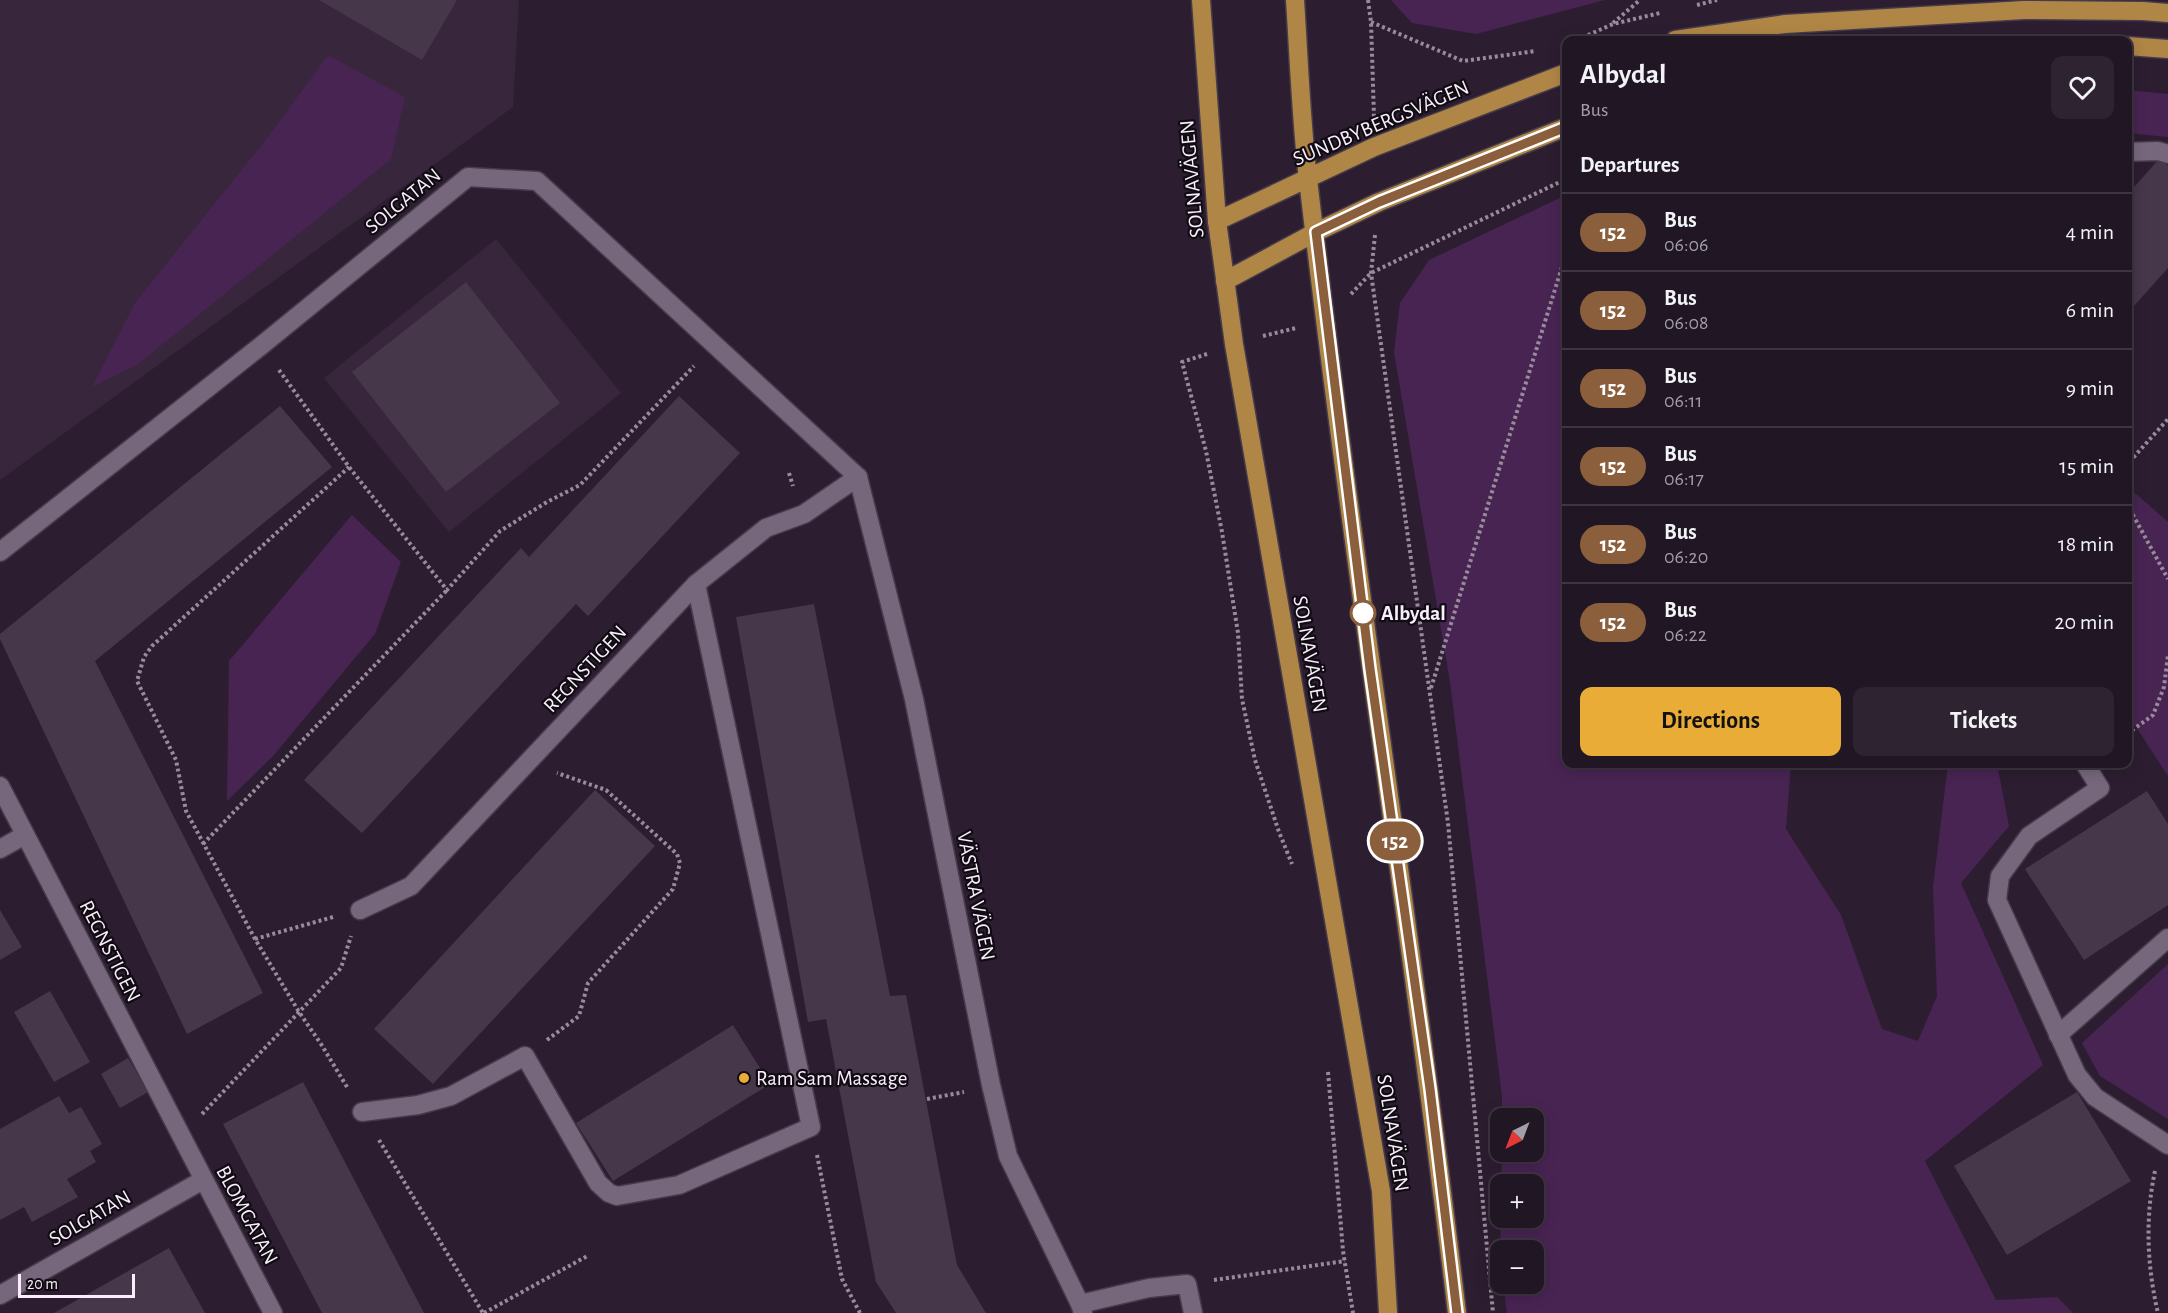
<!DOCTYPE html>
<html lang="en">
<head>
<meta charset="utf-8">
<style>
	:root { --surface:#211624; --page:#2d2331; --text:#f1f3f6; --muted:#a29fa6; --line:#3e3541; --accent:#e8ac37 }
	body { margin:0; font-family:"Alegreya Sans",sans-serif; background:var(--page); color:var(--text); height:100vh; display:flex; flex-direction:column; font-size:22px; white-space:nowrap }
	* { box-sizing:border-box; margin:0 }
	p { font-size:20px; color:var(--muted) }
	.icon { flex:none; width:33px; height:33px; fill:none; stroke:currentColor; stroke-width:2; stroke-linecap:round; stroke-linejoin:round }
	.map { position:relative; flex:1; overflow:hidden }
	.sheet { position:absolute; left:1562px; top:36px; width:570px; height:732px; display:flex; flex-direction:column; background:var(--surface); border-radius:12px; box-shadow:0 3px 15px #0003,0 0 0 2px var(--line) }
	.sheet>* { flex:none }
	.badge { padding:0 12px; border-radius:20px; font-size:21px; line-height:39px }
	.needle { width:39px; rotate:222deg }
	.controls { position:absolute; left:1490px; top:1108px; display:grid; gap:12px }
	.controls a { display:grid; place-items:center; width:54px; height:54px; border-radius:12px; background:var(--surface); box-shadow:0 3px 15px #0003,0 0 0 2px var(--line); font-size:30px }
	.scale { position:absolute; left:18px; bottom:15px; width:117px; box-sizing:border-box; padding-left:6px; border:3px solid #f8effb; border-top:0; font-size:16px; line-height:21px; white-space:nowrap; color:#f8effb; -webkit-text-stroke:4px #110b13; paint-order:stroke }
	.map>.badge { position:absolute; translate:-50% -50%; box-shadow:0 0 0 3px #fff }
	h2 { padding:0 18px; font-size:22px; line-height:54px }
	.round { display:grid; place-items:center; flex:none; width:63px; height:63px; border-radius:12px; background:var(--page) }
	.summary { display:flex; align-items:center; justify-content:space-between; height:102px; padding:0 18px }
	h1 { font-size:28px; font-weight:600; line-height:45px }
	.button { display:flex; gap:12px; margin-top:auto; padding:12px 18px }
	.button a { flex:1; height:69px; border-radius:12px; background:var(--accent); color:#111; font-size:24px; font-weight:600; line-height:69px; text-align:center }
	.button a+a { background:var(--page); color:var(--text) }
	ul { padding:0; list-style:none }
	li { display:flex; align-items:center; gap:18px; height:78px; padding:0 18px; border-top:2px solid var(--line) }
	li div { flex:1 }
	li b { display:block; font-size:22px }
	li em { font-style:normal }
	li .badge { min-width:66px; font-weight:700; text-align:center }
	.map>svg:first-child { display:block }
	.built { fill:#38263d }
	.green { fill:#482453 }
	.building { fill:#46374a }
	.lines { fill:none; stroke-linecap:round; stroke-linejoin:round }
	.minor-casing { stroke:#463b4a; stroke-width:21 }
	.major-casing { stroke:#463b4a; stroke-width:21 }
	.path { stroke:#988c9b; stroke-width:4; stroke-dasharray:3 3; stroke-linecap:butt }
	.minor { stroke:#77677d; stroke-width:18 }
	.major { stroke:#b08646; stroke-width:18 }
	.line-casing { stroke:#fff; stroke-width:14 }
	.line { stroke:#8b5e3c; stroke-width:9 }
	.stop-dot { fill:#fff; stroke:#8b5e3c; stroke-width:3 }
	.poi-dot { fill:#e8ac37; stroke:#110b13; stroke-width:2 }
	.labels { text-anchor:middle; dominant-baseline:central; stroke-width:4.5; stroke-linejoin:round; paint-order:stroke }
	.street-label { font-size:21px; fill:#f8effb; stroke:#110b13 }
	.stop-label { font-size:21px; font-weight:bold; fill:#f8effb; stroke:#110b13; text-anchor:start }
	.poi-label { font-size:21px; fill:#f8effb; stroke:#110b13; text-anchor:start }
</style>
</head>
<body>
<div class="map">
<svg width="2168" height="1313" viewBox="0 0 2168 1313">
	<rect width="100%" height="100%" fill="#2c1e30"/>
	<g class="built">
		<path d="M0 0H519L513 107 0 480Z"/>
		<path d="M496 239 621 393 449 532 324 378Z"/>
	</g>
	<g class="green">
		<path d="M1391 0H1605L1476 34 1412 23Z"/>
		<path d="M328 55 405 97 391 159 137 365 92 387 135 303 268 137Z"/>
		<path d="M2127 90 2168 94V137L2127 133Z"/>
		<path d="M1566 195V764H1791L1786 829 1841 915 1882 1029 1918 1041 1937 996 1933 887 1948 764H1997L2009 826 1961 883 2043 1065 1925 1161 1996 1300 2057 1297 2073 1313H1507L1503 1284H1533V1251H1500L1501 1218H1533V1185H1501L1502 1152H1533V1119H1502V1096L1450 682 1394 352 1400 303 1429 260Z"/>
		<path d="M2127 486 2168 522V776L2127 713Z"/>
		<path d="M352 515 401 562 375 634 273 756 227 801 229 661Z"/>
		<path d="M2168 964V1119L2100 1076 2082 1043Z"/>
	</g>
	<g class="building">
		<path d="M319 0H457L422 60Z"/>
		<path d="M2160 158 2168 166V268L2133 307 2127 302V195Z"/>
		<path d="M466 282 560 403 446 492 352 372Z"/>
		<path d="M679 396 740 453 588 616 576 604 362 833 304 780 521 548 529 557Z"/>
		<path d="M280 406 332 467 95 661 263 993 187 1034 0 639V634Z"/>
		<path d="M814 604 890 996 906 995 957 1265 986 1313H896L876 1282 826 1019 808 1022 736 617Z"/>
		<path d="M595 790 655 846 433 1084 374 1029Z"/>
		<path d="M2147 791 2168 824V905L2084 960 2025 869Z"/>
		<path d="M0 910 22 947 0 960Z"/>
		<path d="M50 991 90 1062 54 1082 14 1012Z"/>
		<path d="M733 1025 770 1084 613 1181 576 1123Z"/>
		<path d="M128 1058 148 1092 120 1108 101 1074Z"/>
		<path d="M303 1082 424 1313H322L223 1124Z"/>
		<path d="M2077 1092 2131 1181 2007 1255 1954 1166Z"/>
		<path d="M59 1096 69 1113 81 1107 102 1144 90 1151 96 1162 67 1179 78 1197 32 1222 24 1207 0 1220V1129Z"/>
		<path d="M169 1248 205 1313H54Z"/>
	</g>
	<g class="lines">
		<defs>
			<g id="minor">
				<path d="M2127 152 2158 151 2168 154"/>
				<path d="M858 477 914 699 991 1085 1008 1156 1080 1304 1083 1313"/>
				<path d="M0 552 262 345 468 177 537 181 858 477"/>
				<path d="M2085 764 2100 788 2029 836 2000 876 1997 900 2077 1075 2095 1097 2168 1145"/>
				<path d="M0 786 273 1313"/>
				<path d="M0 849 25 835"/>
				<path d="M360 910 411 886 696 584 766 528 804 514 858 477"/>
				<path d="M2058 1035 2168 938"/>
				<path d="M362 1112 418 1105 451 1096 525 1056 598 1183 609 1193 617 1196 679 1185 811 1127 696 584"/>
				<path d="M0 1295 203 1180"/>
				<path d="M1080 1304 1149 1288 1187 1284 1193 1313"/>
			</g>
			<g id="major">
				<path d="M1201 0 1217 221 1234 344 1381 1191 1388 1313"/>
				<path d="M1295 0C1299 60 1301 120 1308 179 1352 558 1412 934 1457 1313"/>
				<path d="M1675 40 1785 24 2024 10 2143 11 2168 13"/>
				<path d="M2127 46 2168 49"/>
				<path d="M1217 221 1374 147 1566 73"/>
				<path d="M1225 281 1316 232 1379 202 1566 127"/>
			</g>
		</defs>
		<use href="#minor" class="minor-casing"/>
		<use href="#major" class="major-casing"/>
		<g class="path">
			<path d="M1368 0 1371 22 1374 117"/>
			<path d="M1697 5 1717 0"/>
			<path d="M1371 22 1463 61 1536 51"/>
			<path d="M1613 23 1640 0"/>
			<path d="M1577 40 1613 24 1660 13"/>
			<path d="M1375 235 1371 273 1448 823 1493 1313"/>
			<path d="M1351 294 1371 273 1566 179"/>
			<path d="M1263 336 1296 328"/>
			<path d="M1207 354 1182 362 1206 451 1222 532 1238 633 1242 699 1255 760 1279 832 1292 864"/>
			<path d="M279 370 349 467 447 590 500 531 547 502 580 485 694 366"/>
			<path d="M789 473 793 486"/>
			<path d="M2127 474 2132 459 2168 419"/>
			<path d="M2127 504 2168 579"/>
			<path d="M1431 688 1566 254"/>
			<path d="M2127 734 2153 715 2164 687 2168 655"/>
			<path d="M203 844 447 590"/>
			<path d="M255 939 333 917"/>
			<path d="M547 1040 579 1016 588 983 673 889 680 863 677 854 606 790 557 773"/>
			<path d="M1328 1072 1343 1251 1353 1313"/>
			<path d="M347 1087 321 1044 299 1012 255 939 186 811 176 760 137 681 144 657 152 646 349 467"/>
			<path d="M927 1099 964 1092"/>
			<path d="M202 1114 341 968 351 936"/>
			<path d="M379 1140 483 1313"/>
			<path d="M817 1155 842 1279 860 1313"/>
			<path d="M2155 1171C2145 1217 2147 1267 2158 1313"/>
			<path d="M1214 1280 1345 1261"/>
			<path d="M484 1313 589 1255"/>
		</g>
		<use href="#minor" class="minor"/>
		<use href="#major" class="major"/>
	</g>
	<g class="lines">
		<defs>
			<path id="line" d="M1457 1313 1430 1089 1370 669 1316 232 1379 202 1566 127"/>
		</defs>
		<use href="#line" class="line-casing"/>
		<use href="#line" class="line"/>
	</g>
	<circle class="stop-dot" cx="1363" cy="613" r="12"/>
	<circle class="poi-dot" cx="744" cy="1078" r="6"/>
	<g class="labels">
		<g class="street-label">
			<text transform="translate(1381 123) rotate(-23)">SUNDBYBERGSVÄGEN</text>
			<text transform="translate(1192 179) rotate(-95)">SOLNAVÄGEN</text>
			<text transform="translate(403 201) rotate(-39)">SOLGATAN</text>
			<text transform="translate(1310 654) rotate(80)">SOLNAVÄGEN</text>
			<text transform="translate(585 669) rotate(-47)">REGNSTIGEN</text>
			<text transform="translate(976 896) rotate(79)">VÄSTRA VÄGEN</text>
			<text transform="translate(110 951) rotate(63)">REGNSTIGEN</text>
			<text transform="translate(1393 1133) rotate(81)">SOLNAVÄGEN</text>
			<text transform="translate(247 1215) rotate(62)">BLOMGATAN</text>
			<text transform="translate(90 1218) rotate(-30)">SOLGATAN</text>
		</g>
		<g class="stop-label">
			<text x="1381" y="613">Albydal</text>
		</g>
		<g class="poi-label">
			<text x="756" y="1078">Ram Sam Massage</text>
		</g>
	</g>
</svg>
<div class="controls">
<a><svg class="needle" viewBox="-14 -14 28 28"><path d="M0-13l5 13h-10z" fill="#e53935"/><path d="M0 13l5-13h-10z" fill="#a29fa6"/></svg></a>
<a>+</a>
<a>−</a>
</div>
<div class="scale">20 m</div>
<b class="badge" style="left:1395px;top:841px;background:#8b5e3c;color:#fff">152</b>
<section class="sheet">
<div class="summary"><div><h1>Albydal</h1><p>Bus</p></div><a class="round"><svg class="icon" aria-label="heart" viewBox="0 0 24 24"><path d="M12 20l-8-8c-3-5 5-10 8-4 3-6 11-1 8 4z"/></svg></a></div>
<h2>Departures</h2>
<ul>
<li><span class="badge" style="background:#8b5e3c;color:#fff">152</span><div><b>Bus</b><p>06:06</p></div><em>4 min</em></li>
<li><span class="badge" style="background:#8b5e3c;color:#fff">152</span><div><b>Bus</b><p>06:08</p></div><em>6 min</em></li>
<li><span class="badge" style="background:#8b5e3c;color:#fff">152</span><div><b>Bus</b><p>06:11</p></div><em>9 min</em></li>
<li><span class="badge" style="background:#8b5e3c;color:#fff">152</span><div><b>Bus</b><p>06:17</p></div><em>15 min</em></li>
<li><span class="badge" style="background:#8b5e3c;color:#fff">152</span><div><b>Bus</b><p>06:20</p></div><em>18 min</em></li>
<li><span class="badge" style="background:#8b5e3c;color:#fff">152</span><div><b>Bus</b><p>06:22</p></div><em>20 min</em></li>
</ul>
<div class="button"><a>Directions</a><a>Tickets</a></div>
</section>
</div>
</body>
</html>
